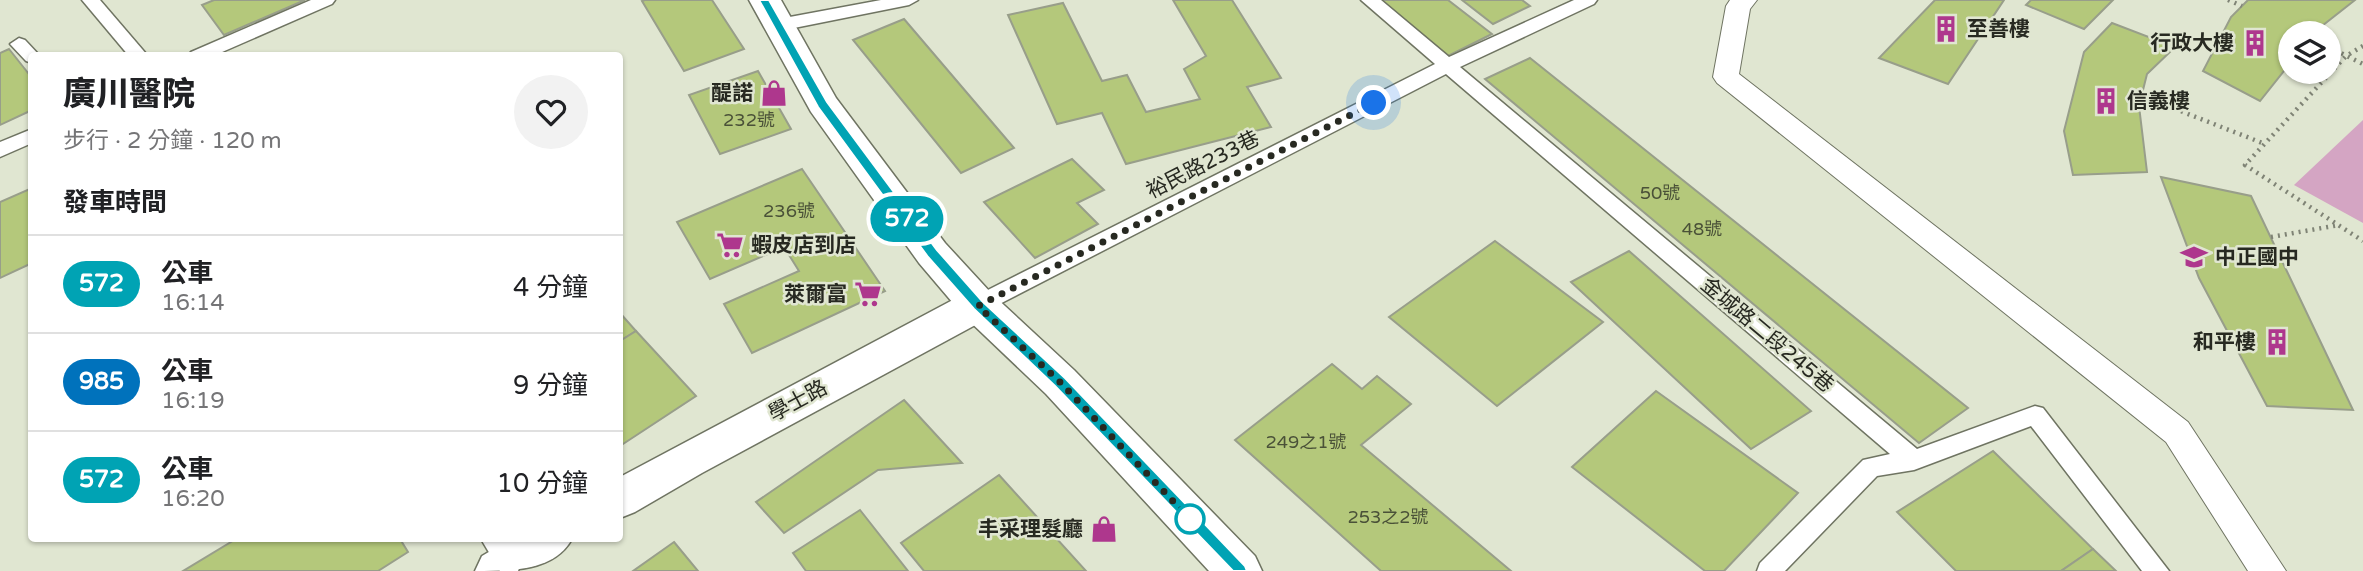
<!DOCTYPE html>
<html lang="zh-TW">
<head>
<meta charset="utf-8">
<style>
	:root { --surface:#fff; --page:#f2f2f2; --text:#202124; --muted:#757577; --line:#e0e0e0 }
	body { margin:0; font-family:"Varela Round","Noto Sans TC",sans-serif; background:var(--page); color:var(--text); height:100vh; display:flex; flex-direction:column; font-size:26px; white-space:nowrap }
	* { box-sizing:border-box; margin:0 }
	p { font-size:23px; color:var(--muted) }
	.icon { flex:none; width:38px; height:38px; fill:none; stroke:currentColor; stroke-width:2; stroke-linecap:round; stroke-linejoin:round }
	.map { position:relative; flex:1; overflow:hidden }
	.panel { position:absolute; left:28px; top:52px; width:595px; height:490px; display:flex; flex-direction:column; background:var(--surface); border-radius:7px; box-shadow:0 2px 5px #0004 }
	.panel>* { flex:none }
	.badge { padding:0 14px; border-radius:23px; font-size:24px; line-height:46px }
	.fabs { position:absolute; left:2278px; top:21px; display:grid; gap:14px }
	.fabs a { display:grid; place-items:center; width:63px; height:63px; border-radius:50%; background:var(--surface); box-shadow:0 2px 5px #0004; font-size:35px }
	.you { position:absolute; width:35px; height:35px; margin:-18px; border:5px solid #fff; border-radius:50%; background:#1a73e8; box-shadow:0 0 0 10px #1a73e833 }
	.map>.badge { position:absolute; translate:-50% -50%; box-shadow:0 0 0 4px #fff }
	h2 { padding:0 35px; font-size:26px; line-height:63px }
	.round { display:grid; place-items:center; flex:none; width:74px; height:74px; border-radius:37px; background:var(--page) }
	.headline { display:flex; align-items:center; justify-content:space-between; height:119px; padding:0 35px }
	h1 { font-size:33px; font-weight:800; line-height:52px }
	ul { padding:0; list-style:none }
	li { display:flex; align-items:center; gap:21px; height:98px; padding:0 35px; border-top:2px solid var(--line) }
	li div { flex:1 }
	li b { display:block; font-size:26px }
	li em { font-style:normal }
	li .badge { min-width:77px; font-weight:700; text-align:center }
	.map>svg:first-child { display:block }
	.green { fill:#d4a5c3 }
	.building { fill:#b4c87b; stroke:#989e8a; stroke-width:2 }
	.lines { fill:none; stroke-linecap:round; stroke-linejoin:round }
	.service-casing { stroke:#6f7462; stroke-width:3 }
	.pedestrian-casing { stroke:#6f7462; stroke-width:2 }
	.minor-casing { stroke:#6f7462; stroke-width:3 }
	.tertiary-casing { stroke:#6f7462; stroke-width:3 }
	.path { stroke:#7f8375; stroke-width:4.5; stroke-dasharray:2 5; stroke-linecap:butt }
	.service { fill:#fff; fill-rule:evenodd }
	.pedestrian { fill:#fff; fill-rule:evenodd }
	.minor { fill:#fff; fill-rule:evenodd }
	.tertiary { fill:#fff; fill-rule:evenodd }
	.line { fill:#00a3b4; stroke:#fff; stroke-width:2 }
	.walk { stroke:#272921; stroke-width:7; stroke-dasharray:0 12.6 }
	.stop-dot { fill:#fff; stroke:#00a3b4; stroke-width:3.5 }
	.labels { text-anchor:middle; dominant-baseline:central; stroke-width:5; stroke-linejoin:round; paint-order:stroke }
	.number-label { font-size:18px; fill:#4a5138 }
	.poi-label { font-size:21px; font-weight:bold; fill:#272921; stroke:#e0e6d1; text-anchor:end }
	.street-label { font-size:21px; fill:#272921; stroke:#e0e6d1 }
</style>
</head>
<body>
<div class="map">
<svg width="2363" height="571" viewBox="0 0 2363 571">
	<rect width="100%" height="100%" fill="#e0e6d1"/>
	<path class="green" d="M2363 120V223L2294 185Z"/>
	<g class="building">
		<path d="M214 0H305L224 35 202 5Z"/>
		<path d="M645 0H712L744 49 684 71 642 1Z"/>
		<path d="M1173 0H1232L1281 78 1247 87 1271 127 1126 164 1102 113 1057 124 1008 15 1063 3 1102 81 1127 75 1146 112 1200 99 1184 69 1206 56Z"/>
		<path d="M1380 0H1448L1492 34 1448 56Z"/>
		<path d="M1462 0H1522L1530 6 1493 24Z"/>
		<path d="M1935 0H2004L1948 84 1879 58Z"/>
		<path d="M2031 0H2113L2084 29 2026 5Z"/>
		<path d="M2248 0H2355L2313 33H2291V62L2260 101 2203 71 2231 17Z"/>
		<path d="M904 19 1014 148 961 173 853 40Z"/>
		<path d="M2112 23 2175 47 2147 74 2139 106 2147 172 2073 175 2064 131 2084 52Z"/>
		<path d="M9 49 32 78V110L0 125V53Z"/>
		<path d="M1530 58 1968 408 1919 443 1485 79Z"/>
		<path d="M758 71 791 129 720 154 689 95Z"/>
		<path d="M1072 159 1104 190 1077 203 1098 224 1035 258 984 202Z"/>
		<path d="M802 169 885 291 752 353 724 304 799 271 784 247 710 279 677 222Z"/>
		<path d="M2161 177 2251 196 2353 410 2267 406 2199 278Z"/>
		<path d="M32 188V263L0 278V202Z"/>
		<path d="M1495 241 1603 322 1497 406 1389 317Z"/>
		<path d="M1629 251 1811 411 1751 449 1571 282Z"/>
		<path d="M620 313 636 331 620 341Z"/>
		<path d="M636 331 696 396 620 446V341Z"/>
		<path d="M1332 364 1362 389 1377 376 1411 404 1361 445 1511 571H1381L1235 440Z"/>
		<path d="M1656 391 1798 493 1724 571H1705L1572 467Z"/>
		<path d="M904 400 962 463 878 470 784 533 756 502Z"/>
		<path d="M1993 451 2093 549 2061 571H1956L1897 512Z"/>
		<path d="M999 475 1086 571H924L901 543Z"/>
		<path d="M860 510 908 571H806L793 553Z"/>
		<path d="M236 539H400L408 552 378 571H183Z"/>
		<path d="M674 542 698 571H633Z"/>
		<path d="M2093 549 2116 571H2061Z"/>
	</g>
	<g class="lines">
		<defs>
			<g id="service">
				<path d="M82 0H100L148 56H129Z"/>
				<path d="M311 0H335L332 4 213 56H188L191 52Z"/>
				<path d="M881 0H918L909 5 779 31 770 25 779 19Z"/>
				<path d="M1361 0H1381L1449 57 1574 0H1597L1594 4 1460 67 1917 449 2035 406 2043 408 2169 571H2142L2031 426 1914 470 1877 476 1785 571H1757L1760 563 1863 460 1890 454 1446 74 986 311 978 313 970 311 967 305 970 299 1435 64Z"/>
				<path d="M19 38 25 40 40 56H32V63L26 61 10 44Z"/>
				<path d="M32 129V143L0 157V142Z"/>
				<path d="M481 539H507L521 563 518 571H500Z"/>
			</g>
			<path id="pedestrian" d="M1730 0H1757L1750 9 1739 74 2188 422 2286 571H2248L2166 442 1717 83 1713 77 1726 6Z"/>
			<g id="minor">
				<path d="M978 290 992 294 997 305 992 316 702 473 635 512 620 518V477L964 294Z"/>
				<path d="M511 539H572C554 571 513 571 475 571L482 556Z"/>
			</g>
			<path id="tertiary" d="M749 0H781L836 98 945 243 992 294 1074 370 1255 556 1262 571H1209L1046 394 964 316 919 263 811 112Z"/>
		</defs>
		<use href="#service" class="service-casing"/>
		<use href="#pedestrian" class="pedestrian-casing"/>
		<use href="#minor" class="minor-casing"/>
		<use href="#tertiary" class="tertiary-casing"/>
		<g class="path">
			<path d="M2228 0 2242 6"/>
			<path d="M2363 46 2346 56 2245 165 2363 241"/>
			<path d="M2329 47 2363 64"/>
			<path d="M2142 96 2265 144"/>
			<path d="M2271 237 2339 225"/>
		</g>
		<use href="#service" class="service"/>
		<use href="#pedestrian" class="pedestrian"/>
		<use href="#minor" class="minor"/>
		<use href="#tertiary" class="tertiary"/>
	</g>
	<path class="line" d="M759 0H769L827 102 937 250 983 302 1065 378 1245 566 1247 571H1233L1055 386 974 309 928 257 818 107Z"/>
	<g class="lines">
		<path class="walk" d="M1190 519 1060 382 978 306 1374 103"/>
	</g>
	<defs>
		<symbol id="building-bare" viewBox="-9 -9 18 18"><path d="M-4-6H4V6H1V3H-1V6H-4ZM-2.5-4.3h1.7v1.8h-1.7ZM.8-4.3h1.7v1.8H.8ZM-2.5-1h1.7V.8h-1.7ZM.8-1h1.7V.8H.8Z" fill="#ae378d" stroke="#e0e6d1" stroke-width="2.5" paint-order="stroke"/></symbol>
		<symbol id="shop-bare" viewBox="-9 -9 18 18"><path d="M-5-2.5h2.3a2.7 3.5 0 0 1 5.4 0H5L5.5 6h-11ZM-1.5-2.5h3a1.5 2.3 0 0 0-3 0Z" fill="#ae378d" stroke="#e0e6d1" stroke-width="2.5" paint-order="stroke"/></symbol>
		<symbol id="supermarket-bare" viewBox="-9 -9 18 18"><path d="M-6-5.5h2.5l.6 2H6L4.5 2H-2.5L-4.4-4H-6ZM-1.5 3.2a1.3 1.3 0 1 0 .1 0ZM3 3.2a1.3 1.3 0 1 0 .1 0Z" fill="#ae378d" stroke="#e0e6d1" stroke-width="2.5" paint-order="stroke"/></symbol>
		<symbol id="school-bare" viewBox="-9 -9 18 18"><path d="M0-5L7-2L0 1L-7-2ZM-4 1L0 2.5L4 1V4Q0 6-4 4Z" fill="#ae378d" stroke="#e0e6d1" stroke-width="2.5" paint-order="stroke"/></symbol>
	</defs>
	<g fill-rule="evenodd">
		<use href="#building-bare" x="1927" y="10" width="38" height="38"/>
		<use href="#building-bare" x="2236" y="24" width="38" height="38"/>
		<use href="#shop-bare" x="755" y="74" width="38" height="38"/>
		<use href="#building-bare" x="2087" y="82" width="38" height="38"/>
		<use href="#supermarket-bare" x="711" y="226" width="38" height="38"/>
		<use href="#school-bare" x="2175" y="238" width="38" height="38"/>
		<use href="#supermarket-bare" x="849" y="275" width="38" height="38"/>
		<use href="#building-bare" x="2258" y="323" width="38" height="38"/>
		<use href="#shop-bare" x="1085" y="510" width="38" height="38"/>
	</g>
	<circle class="stop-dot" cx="1190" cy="519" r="14"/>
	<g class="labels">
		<g class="number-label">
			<text x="749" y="120">232號</text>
			<text x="1660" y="193">50號</text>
			<text x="789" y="211">236號</text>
			<text x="1702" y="229">48號</text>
			<text x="1306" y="442">249之1號</text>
			<text x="1388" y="517">253之2號</text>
		</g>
		<g class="poi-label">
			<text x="1967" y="29" text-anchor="start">至善樓</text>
			<text x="2234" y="43">行政大樓</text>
			<text x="753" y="93">醍諾</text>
			<text x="2127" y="101" text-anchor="start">信義樓</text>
			<text x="751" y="245" text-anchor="start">蝦皮店到店</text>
			<text x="2215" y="257" text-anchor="start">中正國中</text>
			<text x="847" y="294">萊爾富</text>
			<text x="2256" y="342">和平樓</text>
			<text x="1083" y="529">丰采理髮廳</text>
		</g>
		<g class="street-label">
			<text transform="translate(1203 165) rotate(-27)">裕民路233巷</text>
			<text transform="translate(1767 335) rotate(40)">金城路二段245巷</text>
			<text transform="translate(798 401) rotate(-28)">學士路</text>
		</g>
	</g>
</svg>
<div class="fabs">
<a><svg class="icon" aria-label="layers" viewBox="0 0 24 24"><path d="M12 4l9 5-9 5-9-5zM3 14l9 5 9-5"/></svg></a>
</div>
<div class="you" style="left:1374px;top:103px"></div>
<b class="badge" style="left:907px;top:219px;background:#00a3b4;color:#fff">572</b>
<section class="panel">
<div class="headline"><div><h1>廣川醫院</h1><p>步行 · 2 分鐘 · 120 m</p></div><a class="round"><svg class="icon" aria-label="heart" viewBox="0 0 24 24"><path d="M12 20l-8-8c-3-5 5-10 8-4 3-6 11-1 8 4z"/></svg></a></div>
<h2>發車時間</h2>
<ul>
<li><span class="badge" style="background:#00a3b4;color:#fff">572</span><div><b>公車</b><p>16:14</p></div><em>4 分鐘</em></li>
<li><span class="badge" style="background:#0072bc;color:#fff">985</span><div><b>公車</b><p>16:19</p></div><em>9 分鐘</em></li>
<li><span class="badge" style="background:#00a3b4;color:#fff">572</span><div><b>公車</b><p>16:20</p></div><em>10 分鐘</em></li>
</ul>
</section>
</div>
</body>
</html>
